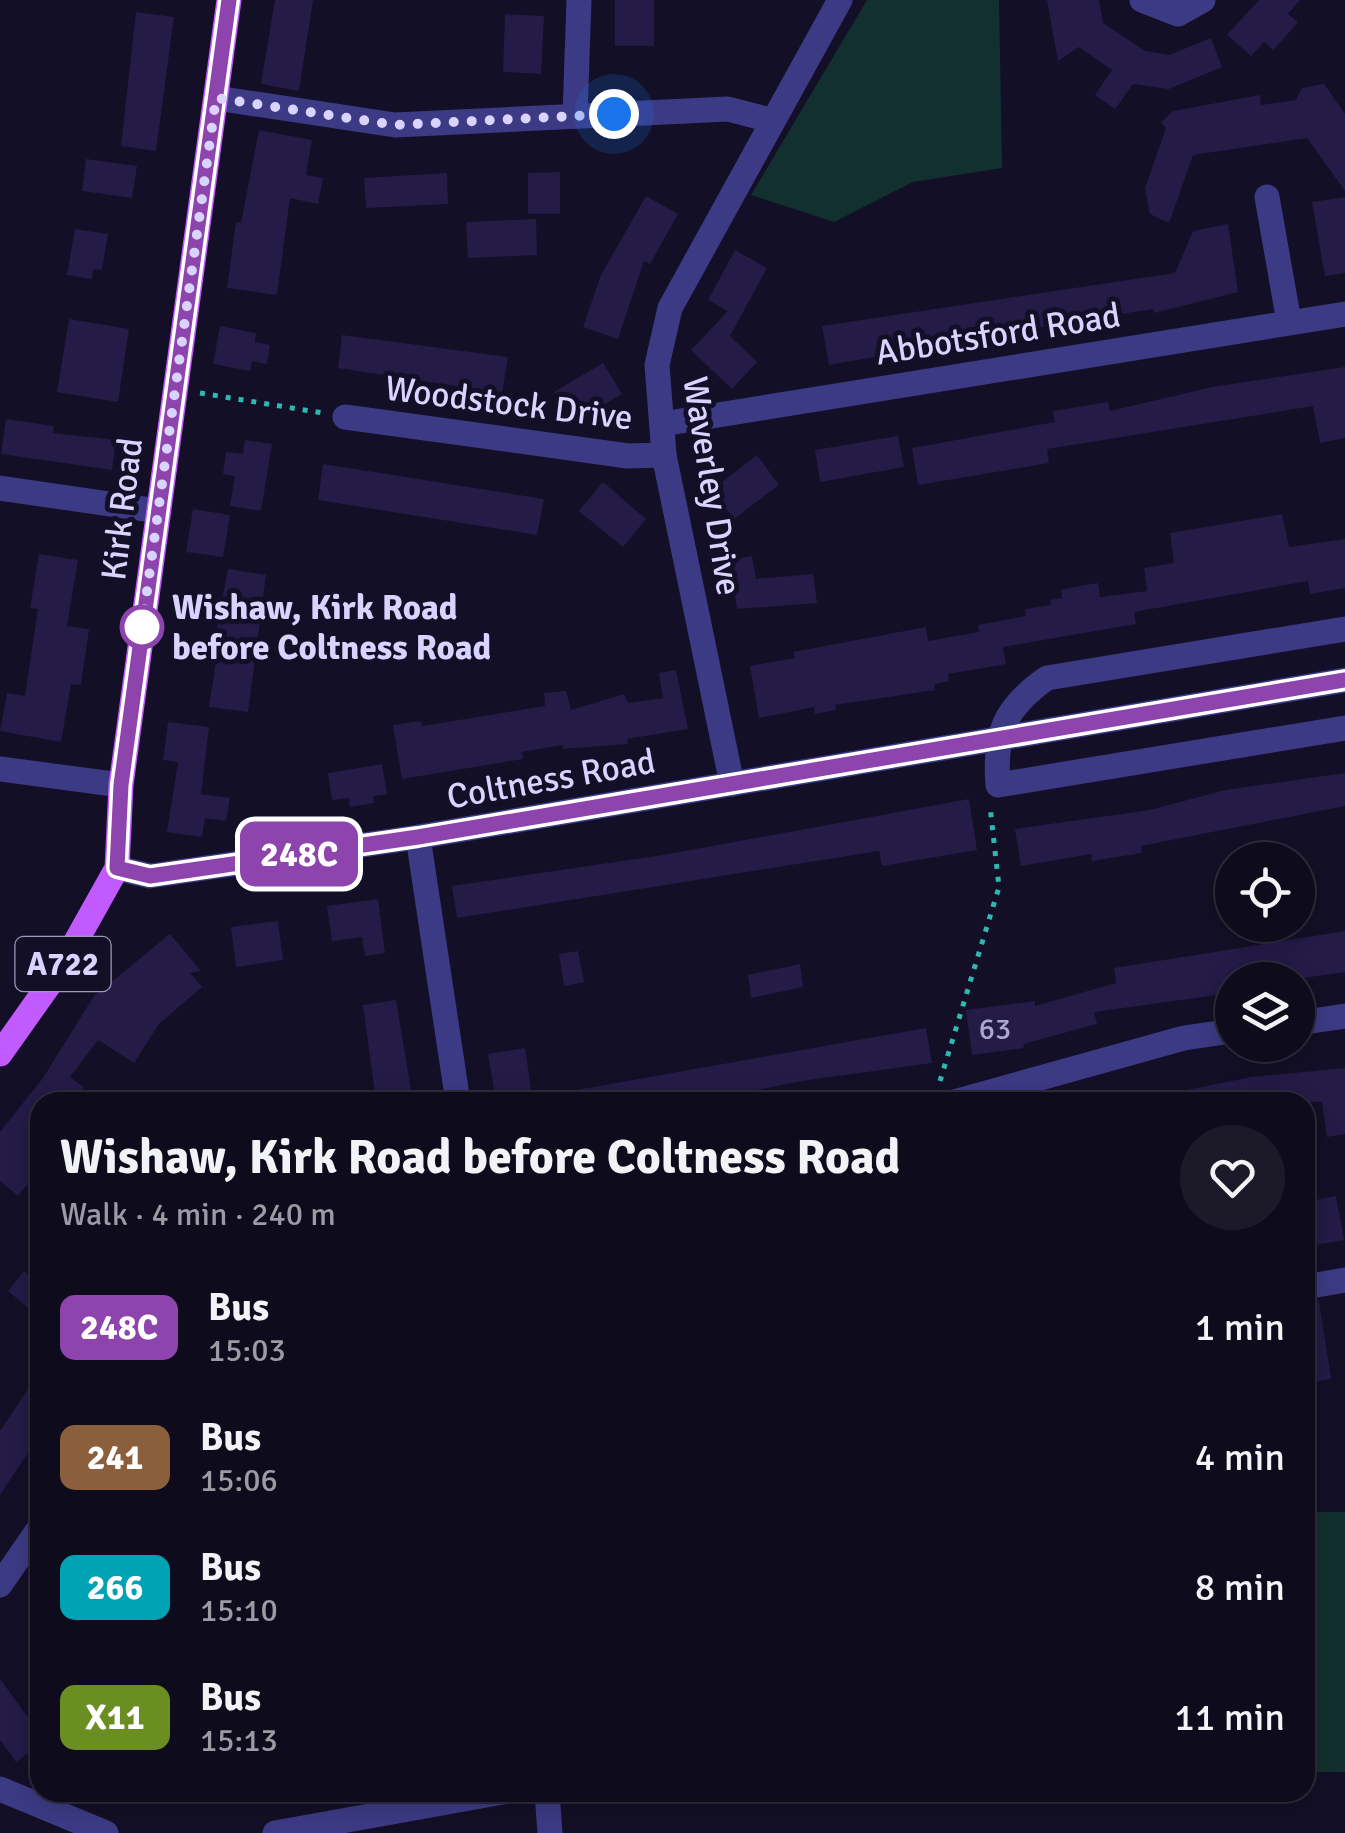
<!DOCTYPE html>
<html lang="en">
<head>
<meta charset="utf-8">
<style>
	:root { --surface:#0e0b1c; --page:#1c1929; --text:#f1f3f6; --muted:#9b9ba3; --line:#2e2b3b }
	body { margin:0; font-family:Signika,sans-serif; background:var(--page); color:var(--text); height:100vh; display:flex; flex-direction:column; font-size:38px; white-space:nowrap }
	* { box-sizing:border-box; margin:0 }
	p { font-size:32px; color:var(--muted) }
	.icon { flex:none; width:55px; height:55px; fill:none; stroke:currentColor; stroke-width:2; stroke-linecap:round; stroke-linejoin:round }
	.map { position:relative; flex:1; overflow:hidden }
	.panel { position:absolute; left:30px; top:1092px; width:1285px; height:710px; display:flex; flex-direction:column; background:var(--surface); border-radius:30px; box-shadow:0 5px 25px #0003,0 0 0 2px var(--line) }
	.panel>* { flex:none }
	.badge { padding:0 20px; border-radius:15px; font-size:35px; line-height:65px }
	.tools { position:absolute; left:1215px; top:842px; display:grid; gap:20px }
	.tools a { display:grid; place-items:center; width:100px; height:100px; border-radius:50%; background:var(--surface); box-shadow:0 5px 25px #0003,0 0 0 2px var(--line); font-size:50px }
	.you { position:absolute; width:50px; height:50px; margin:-25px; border:8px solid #fff; border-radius:50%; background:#1a73e8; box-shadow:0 0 0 15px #1a73e833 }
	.map>.badge { position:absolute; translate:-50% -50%; box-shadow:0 0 0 5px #fff }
	.round { display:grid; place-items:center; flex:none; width:105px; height:105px; border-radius:52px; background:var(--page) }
	.overview { display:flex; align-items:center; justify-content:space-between; height:170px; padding:0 30px }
	h1 { font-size:48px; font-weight:700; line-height:75px }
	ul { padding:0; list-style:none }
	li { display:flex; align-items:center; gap:30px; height:130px; padding:0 30px }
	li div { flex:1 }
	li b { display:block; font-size:38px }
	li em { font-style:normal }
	li .badge { min-width:110px; font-weight:700; text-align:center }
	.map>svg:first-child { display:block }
	.green { fill:#12302f }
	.building { fill:#241b47 }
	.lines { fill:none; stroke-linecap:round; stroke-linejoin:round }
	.path { stroke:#2fb8b0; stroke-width:5; stroke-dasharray:5 8; stroke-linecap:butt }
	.minor { stroke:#3d3a85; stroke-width:25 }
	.major { stroke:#c25bff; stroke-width:25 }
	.line-casing { stroke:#fff; stroke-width:22 }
	.line { stroke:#8e44ad; stroke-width:15 }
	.walk { stroke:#d9d4ff; stroke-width:10; stroke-dasharray:0 18 }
	.stop-dot { fill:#fff; stroke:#8e44ad; stroke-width:5 }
	.labels { text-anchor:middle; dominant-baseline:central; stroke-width:10; stroke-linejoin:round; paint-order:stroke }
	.number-label { font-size:30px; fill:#aca6d1 }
	.shield { fill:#130f26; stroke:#9e99be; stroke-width:2.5 }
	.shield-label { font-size:32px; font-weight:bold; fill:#d9d4ff }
	.street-label { font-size:35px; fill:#d9d4ff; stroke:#130f26 }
	.stop-label { font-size:35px; font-weight:bold; fill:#d9d4ff; stroke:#130f26; text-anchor:start }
</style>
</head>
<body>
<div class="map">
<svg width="1345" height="1833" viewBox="0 0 1345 1833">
	<rect width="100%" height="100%" fill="#130f26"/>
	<g class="green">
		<path d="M867 0H999L1002 168 913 182 834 222 751 195Z"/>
		<rect x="1305" y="1512" width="40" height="260"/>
	</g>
	<g class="building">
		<path d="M275 0H313L299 91 261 84Z"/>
		<rect x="615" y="0" width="39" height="46"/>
		<path d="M1047 0H1099L1103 23 1145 51 1169 55 1211 38 1222 67 1169 89 1133 84 1115 109 1095 95 1112 70 1079 47 1058 61Z"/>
		<path d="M1259 0H1300L1288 14 1298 22 1286 36 1273 50 1264 42 1251 56 1227 35Z"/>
		<path d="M136 12 174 17 156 151 121 146Z"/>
		<path d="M505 14 544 16 541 74 503 72Z"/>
		<path d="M1324 84 1345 114V191L1307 138 1193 155 1169 223 1150 214 1145 188 1166 128 1161 122 1173 111 1260 95 1261 105 1296 100 1302 88Z"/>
		<path d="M259 130 312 140 306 175 323 178 318 204 290 198 277 295 227 288 236 222 241 223Z"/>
		<path d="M86 159 137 166 132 198 82 191Z"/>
		<path d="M560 172V214H528V173Z"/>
		<path d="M447 173 448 204 366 208 364 178Z"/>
		<path d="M646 196 678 214 650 264 644 261 618 339 583 327 601 275Z"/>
		<path d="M1345 197V273L1325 276 1312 202Z"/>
		<path d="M536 219 537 255 468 258 466 222Z"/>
		<path d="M1228 224 1238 292 1154 313 1153 309 1082 320 829 365 822 326 1175 273 1193 231Z"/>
		<path d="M75 229 108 234 102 270 93 269 92 279 67 275Z"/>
		<path d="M735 250 767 268 730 336 757 362 732 389 691 350 728 311 708 300Z"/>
		<path d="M69 319 129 329 118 402 57 392Z"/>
		<path d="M220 326 256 333 255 342 270 345 267 364 252 361 250 371 213 364Z"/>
		<path d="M342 335 508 357 502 393 338 368Z"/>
		<path d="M603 363 622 394 573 423 554 392Z"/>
		<path d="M1345 367V438L1320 443 1313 406 1047 449 1049 463 918 485 912 448 1055 422 1053 411 1108 402 1110 411 1212 387Z"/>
		<path d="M6 419 54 426 53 433 116 440 112 470 1 454Z"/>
		<path d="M898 436 904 467 820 482 815 450Z"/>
		<path d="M245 440 272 444 261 511 230 506 235 476 223 474 226 452 243 454Z"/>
		<path d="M757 455 779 485 734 519 712 490Z"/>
		<path d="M323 464 544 499 537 535 318 500Z"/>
		<path d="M603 482 646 519 623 547 579 511Z"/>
		<path d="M193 509 230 515 223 557 186 552Z"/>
		<path d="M1282 514 1289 547 1345 539V588L1310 594 1308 581 1134 612 1136 624 1003 647 1006 664 948 674 949 681 934 684 935 690 835 705 836 710 815 714 814 707 759 718 750 666 795 658 793 652 926 627 928 641 979 632 978 625 1026 616 1025 609 1051 605 1050 600 1062 598 1061 590 1074 587 1098 583 1100 597 1147 591 1144 568 1174 563 1170 533Z"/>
		<path d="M39 554 78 560 67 626 89 629 81 685 71 684 61 742 0 731 7 693 25 696 38 609 30 608Z"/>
		<path d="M752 556 756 579 813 574 817 603 737 609 729 560Z"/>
		<path d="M228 569 266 575 248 712 209 707 219 642H214Z"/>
		<path d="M676 670 688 729 627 739 628 744 563 749V745L522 752 523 759 402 779 393 725 421 721 422 726 545 706 544 693 566 691 571 710 624 694 628 703 663 698 659 673Z"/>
		<path d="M168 722 209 727 201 794 230 798 226 821 205 818 202 837 167 832 178 762 163 760Z"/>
		<path d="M382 764 387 794 373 796 374 803 350 807 349 798 332 800 328 773Z"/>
		<path d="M1345 773V806L1141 846 1142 853 1092 861 1091 854 1021 866 1015 829 1150 810 1225 790Z"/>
		<path d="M969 799 977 850 882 866 879 851 457 918 452 886 663 855Z"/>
		<path d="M378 899 385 953 365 956 362 937 332 941 327 906Z"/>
		<path d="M278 921 283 960 236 967 231 927Z"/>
		<path d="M1345 931V972L1290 980H1232V993L1094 1012 1097 1024 1023 1044 1024 1048 972 1055 966 1010 1035 1001V1006L1116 983 1114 968Z"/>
		<path d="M170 934 201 971 190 973 202 987 159 1024 134 1063 98 1040 70 1077 84 1088 73 1102H40V1168L18 1196 0 1181V1132L43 1078 94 996Z"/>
		<path d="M578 951 584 982 564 986 559 954Z"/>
		<path d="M800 964 803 987 751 998 748 975Z"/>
		<path d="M396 1000 413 1102H376L363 1005Z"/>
		<path d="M926 1028 932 1063 802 1081 698 1102H566L565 1092Z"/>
		<path d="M525 1048 533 1102H496L488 1054Z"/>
		<path d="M1345 1068V1134L1327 1137 1322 1102H1173L1172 1093 1251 1077Z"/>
		<path d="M1336 1196 1344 1240 1305 1247V1202Z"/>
		<path d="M24 1271 40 1284V1300L32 1311 8 1291Z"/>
		<path d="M1319 1301 1331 1379 1305 1383V1303Z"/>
		<path d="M40 1371V1435L0 1495V1431Z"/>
		<path d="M0 1679 40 1734V1745L16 1762 0 1740Z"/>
	</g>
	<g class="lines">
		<g class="path">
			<path d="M200 393 323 413"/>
			<path d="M940 1081 999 887 990 806"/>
		</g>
		<g class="minor">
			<path d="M1142 0 1178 14 1203 0"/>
			<path d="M216 98 395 125 728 109 770 120"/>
			<path d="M575 116 579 0"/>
			<path d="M1267 197 1289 322"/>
			<path d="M345 417 628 456 664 455"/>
			<path d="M662 424 1345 314"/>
			<path d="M0 488 158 511"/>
			<path d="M1345 629 1047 678C1004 708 994 734 998 785L1345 728"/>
			<path d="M0 769 121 785"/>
			<path d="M732 784 664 455 657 365 670 308 840 0"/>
			<path d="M418 837 458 1102"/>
			<path d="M117 868 150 876 418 837 1345 680"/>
			<path d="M1298 1023 1345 1016"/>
			<path d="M954 1102 1184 1038 1232 1031"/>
			<path d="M1305 1287 1345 1280"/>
			<path d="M0 1585 40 1527"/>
			<path d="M0 1789 106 1833"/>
			<path d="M547 1792 550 1833"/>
			<path d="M275 1833 503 1792"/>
		</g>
		<path class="major" d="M0 1054 61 968 117 868 121 785 229 0"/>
	</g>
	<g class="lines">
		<defs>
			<path id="line" d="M229 0 121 785 117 868 150 876 418 837 1345 680"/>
		</defs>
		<use href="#line" class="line-casing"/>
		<use href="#line" class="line"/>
		<path class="walk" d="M142 627 216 98 395 125 614 114"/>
	</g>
	<circle class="stop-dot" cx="142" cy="627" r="20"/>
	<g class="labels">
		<g class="number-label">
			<text x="995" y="1029">63</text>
		</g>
		<rect class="shield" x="15.5" y="937" width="95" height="54" rx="8"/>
		<g class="shield-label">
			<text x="63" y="964">A722</text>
		</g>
		<g class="street-label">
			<text transform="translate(998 334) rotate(-9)">Abbotsford Road</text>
			<text transform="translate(509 403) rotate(7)">Woodstock Drive</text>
			<text transform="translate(712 486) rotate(81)">Waverley Drive</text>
			<text transform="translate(122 509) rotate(-83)">Kirk Road</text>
			<text transform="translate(551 779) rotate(-10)">Coltness Road</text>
		</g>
		<g class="stop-label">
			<text x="172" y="607">Wishaw, Kirk Road<tspan x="172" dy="40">before Coltness Road</tspan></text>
		</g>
	</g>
</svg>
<div class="tools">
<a><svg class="icon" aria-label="locate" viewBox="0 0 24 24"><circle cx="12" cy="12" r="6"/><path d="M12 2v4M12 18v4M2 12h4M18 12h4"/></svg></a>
<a><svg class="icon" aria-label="layers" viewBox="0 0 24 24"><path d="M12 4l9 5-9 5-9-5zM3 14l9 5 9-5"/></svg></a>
</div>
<div class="you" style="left:614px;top:114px"></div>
<b class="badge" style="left:299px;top:854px;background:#8e44ad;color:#fff">248C</b>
<section class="panel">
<div class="overview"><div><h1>Wishaw, Kirk Road before Coltness Road</h1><p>Walk · 4 min · 240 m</p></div><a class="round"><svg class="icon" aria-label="heart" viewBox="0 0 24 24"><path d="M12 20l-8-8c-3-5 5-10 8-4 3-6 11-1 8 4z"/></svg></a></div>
<ul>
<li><span class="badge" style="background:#8e44ad;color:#fff">248C</span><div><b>Bus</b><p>15:03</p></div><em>1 min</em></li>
<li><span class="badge" style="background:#8b5e3c;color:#fff">241</span><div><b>Bus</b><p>15:06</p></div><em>4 min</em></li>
<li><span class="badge" style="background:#00a3b4;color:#fff">266</span><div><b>Bus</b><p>15:10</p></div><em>8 min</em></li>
<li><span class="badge" style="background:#6b8e23;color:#fff">X11</span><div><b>Bus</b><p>15:13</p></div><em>11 min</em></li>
</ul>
</section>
</div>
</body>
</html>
